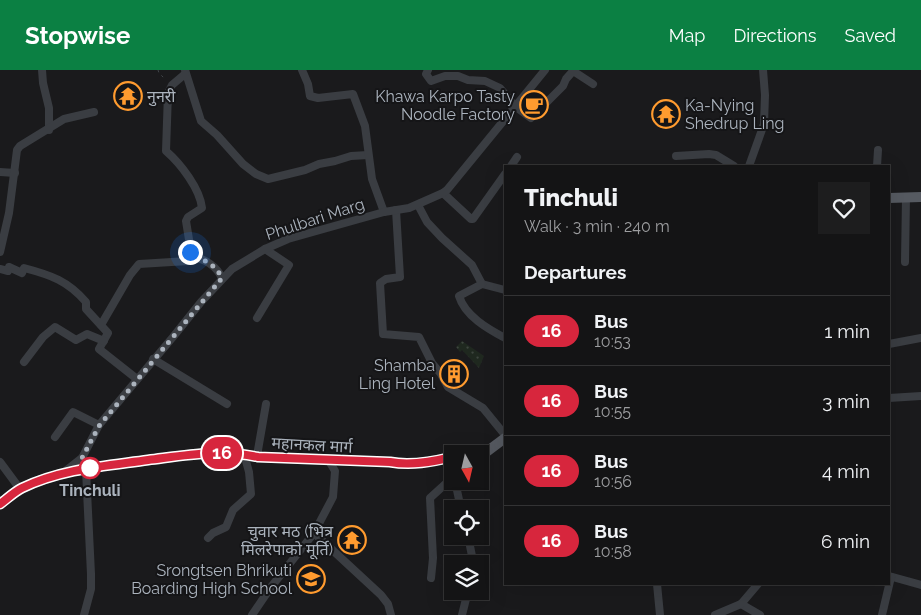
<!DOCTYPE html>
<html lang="en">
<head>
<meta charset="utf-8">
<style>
	:root { --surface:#141415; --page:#1d1d1e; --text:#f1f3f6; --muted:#9d9ea0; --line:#333334; --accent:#0b8043 }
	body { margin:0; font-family:Raleway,"Noto Sans Devanagari",sans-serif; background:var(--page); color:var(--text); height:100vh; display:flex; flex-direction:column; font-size:19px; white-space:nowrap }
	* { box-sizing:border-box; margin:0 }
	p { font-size:16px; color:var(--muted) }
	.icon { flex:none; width:28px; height:28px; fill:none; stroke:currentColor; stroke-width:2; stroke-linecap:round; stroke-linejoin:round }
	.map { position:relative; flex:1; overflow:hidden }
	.drawer { position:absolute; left:504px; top:95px; width:386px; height:420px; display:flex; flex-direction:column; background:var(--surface); border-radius:0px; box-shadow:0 5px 20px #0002,0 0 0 1px var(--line) }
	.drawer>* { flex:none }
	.badge { padding:0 10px; border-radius:16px; font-size:18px; line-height:32px }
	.needle { width:32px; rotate:172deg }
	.controls { position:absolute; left:444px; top:375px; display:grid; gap:10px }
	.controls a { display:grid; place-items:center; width:45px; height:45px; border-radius:0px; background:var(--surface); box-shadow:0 5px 20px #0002,0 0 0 1px var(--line); font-size:25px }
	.you { position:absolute; width:25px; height:25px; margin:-12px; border:4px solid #fff; border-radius:50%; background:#1a73e8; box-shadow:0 0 0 8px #1a73e833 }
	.map>.badge { position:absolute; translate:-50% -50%; box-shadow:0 0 0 2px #fff }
	h2 { padding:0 20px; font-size:19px; line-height:45px }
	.round { display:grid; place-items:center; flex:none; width:52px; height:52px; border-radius:0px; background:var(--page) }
	.summary { display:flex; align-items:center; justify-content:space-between; height:85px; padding:0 20px }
	h1 { font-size:24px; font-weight:800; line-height:38px }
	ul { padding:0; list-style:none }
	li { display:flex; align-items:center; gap:15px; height:70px; padding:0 20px; border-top:1px solid var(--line) }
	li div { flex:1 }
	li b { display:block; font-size:19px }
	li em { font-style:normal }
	li .badge { min-width:55px; font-weight:700; text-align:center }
	header { display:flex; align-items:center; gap:30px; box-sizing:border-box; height:70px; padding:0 25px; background:var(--accent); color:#fff }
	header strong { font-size:24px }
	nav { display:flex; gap:28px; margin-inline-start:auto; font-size:18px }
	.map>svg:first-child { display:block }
	.park { fill:url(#park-dots) }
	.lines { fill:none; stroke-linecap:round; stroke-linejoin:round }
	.path { stroke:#404449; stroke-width:1; stroke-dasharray:2.5 4; stroke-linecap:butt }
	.minor { stroke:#3a3d42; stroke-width:8 }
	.major { stroke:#565a61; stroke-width:10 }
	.line-casing { stroke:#fff; stroke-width:11 }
	.line { stroke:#d7263d; stroke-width:8 }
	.walk { stroke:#abb3bd; stroke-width:5; stroke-dasharray:0 9 }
	.stop-dot { fill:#fff; stroke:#d7263d; stroke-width:2.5 }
	.labels { text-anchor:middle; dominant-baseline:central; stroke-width:4; stroke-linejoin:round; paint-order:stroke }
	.poi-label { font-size:16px; fill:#abb3bd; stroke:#151517; text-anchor:end }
	.street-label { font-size:16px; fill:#abb3bd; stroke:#151517 }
	.stop-label { font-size:16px; font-weight:bold; fill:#abb3bd; stroke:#151517 }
</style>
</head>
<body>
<header>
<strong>Stopwise</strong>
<nav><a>Map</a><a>Directions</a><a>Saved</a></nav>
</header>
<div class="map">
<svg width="921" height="545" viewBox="0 0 921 545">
	<defs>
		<pattern id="park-dots" width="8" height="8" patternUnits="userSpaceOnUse" patternTransform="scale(1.25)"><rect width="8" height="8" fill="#1f281f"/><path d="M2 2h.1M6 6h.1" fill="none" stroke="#3d453e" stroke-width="1.8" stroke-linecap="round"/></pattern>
	</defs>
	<rect width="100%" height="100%" fill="#1a1a1c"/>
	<path class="park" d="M462 271 484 286 479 298 462 280 460 282 456 277Z"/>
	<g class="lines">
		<path class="path" d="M158 0 159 3 165 9"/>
		<g class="minor">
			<path d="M42 0 43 13 49 38V60"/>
			<path d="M185 0 201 51 217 65 243 94 256 104 268 109 305 100 319 94 335 91 351 86 368 85"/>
			<path d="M302 0 308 14 310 26 318 28 353 24 365 56 372 109 384 142"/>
			<path d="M428 0 426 4 431 11 445 6H458L468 10 485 11 500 18 516 37 531 48 563 16 566 9 573 1 593 14"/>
			<path d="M185 4 172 15 168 23 166 81C181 94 200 119 202 138L188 147 186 151 192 188C204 187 217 197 222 208"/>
			<path d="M676 86 709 84 716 85 734 96"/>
			<path d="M511 96 517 87"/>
			<path d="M749 96 764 54 765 25 763 0"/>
			<path d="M877 96 878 80"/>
			<path d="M0 102 15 103"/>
			<path d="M443 123 471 149H473L505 104"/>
			<path d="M418 135 427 152 442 168 472 195 482 214 505 220"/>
			<path d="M396 140 400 207 386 209 380 213 383 264 419 267 432 293 441 304 448 317 483 338 505 365"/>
			<path d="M0 182 9 143 17 80 20 76 64 49 94 42"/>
			<path d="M905 192 906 127"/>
			<path d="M0 199 8 201 9 197 22 203 24 198C51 205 68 211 86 232V239L108 263 99 279 137 309"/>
			<path d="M482 214 459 226C465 246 488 259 505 268"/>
			<path d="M257 248 289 195 265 179"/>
			<path d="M101 255 130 205 139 194 188 191 192 188"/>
			<path d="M889 274 921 268"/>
			<path d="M153 289 227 334"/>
			<path d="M24 292 43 267 55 257 76 270 87 264 104 271"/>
			<path d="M889 328 921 326"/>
			<path d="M55 367 73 342 99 355"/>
			<path d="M258 387V380L266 334"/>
			<path d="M0 392 20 419"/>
			<path d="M63 403 82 388"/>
			<path d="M455 411 461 439"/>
			<path d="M314 463 381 525 388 534 391 545"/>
			<path d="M468 466 472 486 471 494"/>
			<path d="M208 468 213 463 226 457 233 440 251 424 249 402 244 384"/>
			<path d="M889 506 921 515"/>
			<path d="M431 508 433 488 430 428 452 408"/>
			<path d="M657 514 660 545"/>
			<path d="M741 534 760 545"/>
			<path d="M84 545 91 519V504L86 400 82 388 99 355 173 267 201 232 232 199 265 179 288 169 384 142 409 138 443 123 447 120 545 0"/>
			<path d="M252 545 271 517 314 463 333 427 335 401 329 391"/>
			<path d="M462 545 468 521"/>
			<path d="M715 545 741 534 758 514"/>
			<path d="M882 545 891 507"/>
		</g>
		<g class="major">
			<path d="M889 128 921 127"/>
			<path d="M467 384 480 382 485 383 505 368"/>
			<path d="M0 434C7 429 14 422 22 418 61 399 105 396 148 390 187 385 219 379 258 387L390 392C411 396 432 392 452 387"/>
		</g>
	</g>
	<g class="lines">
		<defs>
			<path id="line" d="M0 434C7 429 14 422 22 418 61 399 105 396 148 390 188 385 218 379 258 387L390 392C411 396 432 392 452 387"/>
		</defs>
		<use href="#line" class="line-casing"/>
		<use href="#line" class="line"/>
		<path class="walk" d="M90 398 86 400 82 388 99 356 222 208C217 197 204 187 192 188L190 182"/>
	</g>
	<defs>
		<symbol id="temple-ring" viewBox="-11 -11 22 22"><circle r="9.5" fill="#151517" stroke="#ff9b2f" stroke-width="1.5"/><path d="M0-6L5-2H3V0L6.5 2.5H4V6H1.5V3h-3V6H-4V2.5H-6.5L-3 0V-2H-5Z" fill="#ff9b2f"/></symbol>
		<symbol id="cafe-ring" viewBox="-11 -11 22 22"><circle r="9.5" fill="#151517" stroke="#ff9b2f" stroke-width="1.5"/><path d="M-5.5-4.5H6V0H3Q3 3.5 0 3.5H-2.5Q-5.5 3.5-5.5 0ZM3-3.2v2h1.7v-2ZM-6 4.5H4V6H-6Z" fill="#ff9b2f"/></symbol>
		<symbol id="building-ring" viewBox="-11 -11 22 22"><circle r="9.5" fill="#151517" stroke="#ff9b2f" stroke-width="1.5"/><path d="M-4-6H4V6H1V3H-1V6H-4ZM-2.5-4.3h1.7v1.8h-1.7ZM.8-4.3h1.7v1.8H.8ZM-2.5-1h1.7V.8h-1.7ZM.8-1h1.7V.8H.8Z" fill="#ff9b2f"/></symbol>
		<symbol id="school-ring" viewBox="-11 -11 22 22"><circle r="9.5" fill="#151517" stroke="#ff9b2f" stroke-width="1.5"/><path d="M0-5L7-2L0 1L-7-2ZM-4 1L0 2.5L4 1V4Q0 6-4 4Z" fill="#ff9b2f"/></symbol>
	</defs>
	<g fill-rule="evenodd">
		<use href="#temple-ring" x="112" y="10" width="32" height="32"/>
		<use href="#cafe-ring" x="518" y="19" width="32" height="32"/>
		<use href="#temple-ring" x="650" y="28" width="32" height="32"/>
		<use href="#building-ring" x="438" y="288" width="32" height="32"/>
		<use href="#temple-ring" x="336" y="454" width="32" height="32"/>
		<use href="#school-ring" x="295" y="493" width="32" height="32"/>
	</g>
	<circle class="stop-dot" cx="90" cy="398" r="10"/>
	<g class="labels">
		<g class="poi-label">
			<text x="147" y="26" text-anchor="start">नुनरी</text>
			<text x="515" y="26">Khawa Karpo Tasty<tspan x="515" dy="18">Noodle Factory</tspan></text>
			<text x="685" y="35" text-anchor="start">Ka-Nying<tspan x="685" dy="18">Shedrup Ling</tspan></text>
			<text x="435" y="295">Shamba<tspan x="435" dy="18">Ling Hotel</tspan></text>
			<text x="333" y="461">चुवार मठ (भित्र<tspan x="333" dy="18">मिलरेपाको मूर्ति)</tspan></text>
			<text x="292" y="500">Srongtsen Bhrikuti<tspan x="292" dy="18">Boarding High School</tspan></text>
		</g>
		<g class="street-label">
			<text transform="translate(315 149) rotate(-18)">Phulbari Marg</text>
			<text transform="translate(312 375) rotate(3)">महानकल मार्ग</text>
		</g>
		<g class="stop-label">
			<text x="90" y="420">Tinchuli</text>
		</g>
	</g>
</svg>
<div class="controls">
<a><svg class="needle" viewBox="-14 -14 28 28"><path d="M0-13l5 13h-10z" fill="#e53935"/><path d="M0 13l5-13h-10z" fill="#9d9ea0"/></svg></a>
<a><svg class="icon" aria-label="locate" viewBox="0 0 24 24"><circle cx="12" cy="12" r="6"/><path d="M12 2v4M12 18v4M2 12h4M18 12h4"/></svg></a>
<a><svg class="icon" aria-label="layers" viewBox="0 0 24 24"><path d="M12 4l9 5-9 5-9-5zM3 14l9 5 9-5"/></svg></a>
</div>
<div class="you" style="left:190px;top:182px"></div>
<b class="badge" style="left:222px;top:383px;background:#d7263d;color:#fff">16</b>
<section class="drawer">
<div class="summary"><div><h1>Tinchuli</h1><p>Walk · 3 min · 240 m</p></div><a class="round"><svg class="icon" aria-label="heart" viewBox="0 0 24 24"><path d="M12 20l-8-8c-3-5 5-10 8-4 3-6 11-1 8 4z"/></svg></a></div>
<h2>Departures</h2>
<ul>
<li><span class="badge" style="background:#d7263d;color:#fff">16</span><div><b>Bus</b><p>10:53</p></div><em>1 min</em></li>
<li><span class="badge" style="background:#d7263d;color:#fff">16</span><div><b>Bus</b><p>10:55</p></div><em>3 min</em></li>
<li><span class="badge" style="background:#d7263d;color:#fff">16</span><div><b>Bus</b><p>10:56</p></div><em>4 min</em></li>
<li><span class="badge" style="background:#d7263d;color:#fff">16</span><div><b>Bus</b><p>10:58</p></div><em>6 min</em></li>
</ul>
</section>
</div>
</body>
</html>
